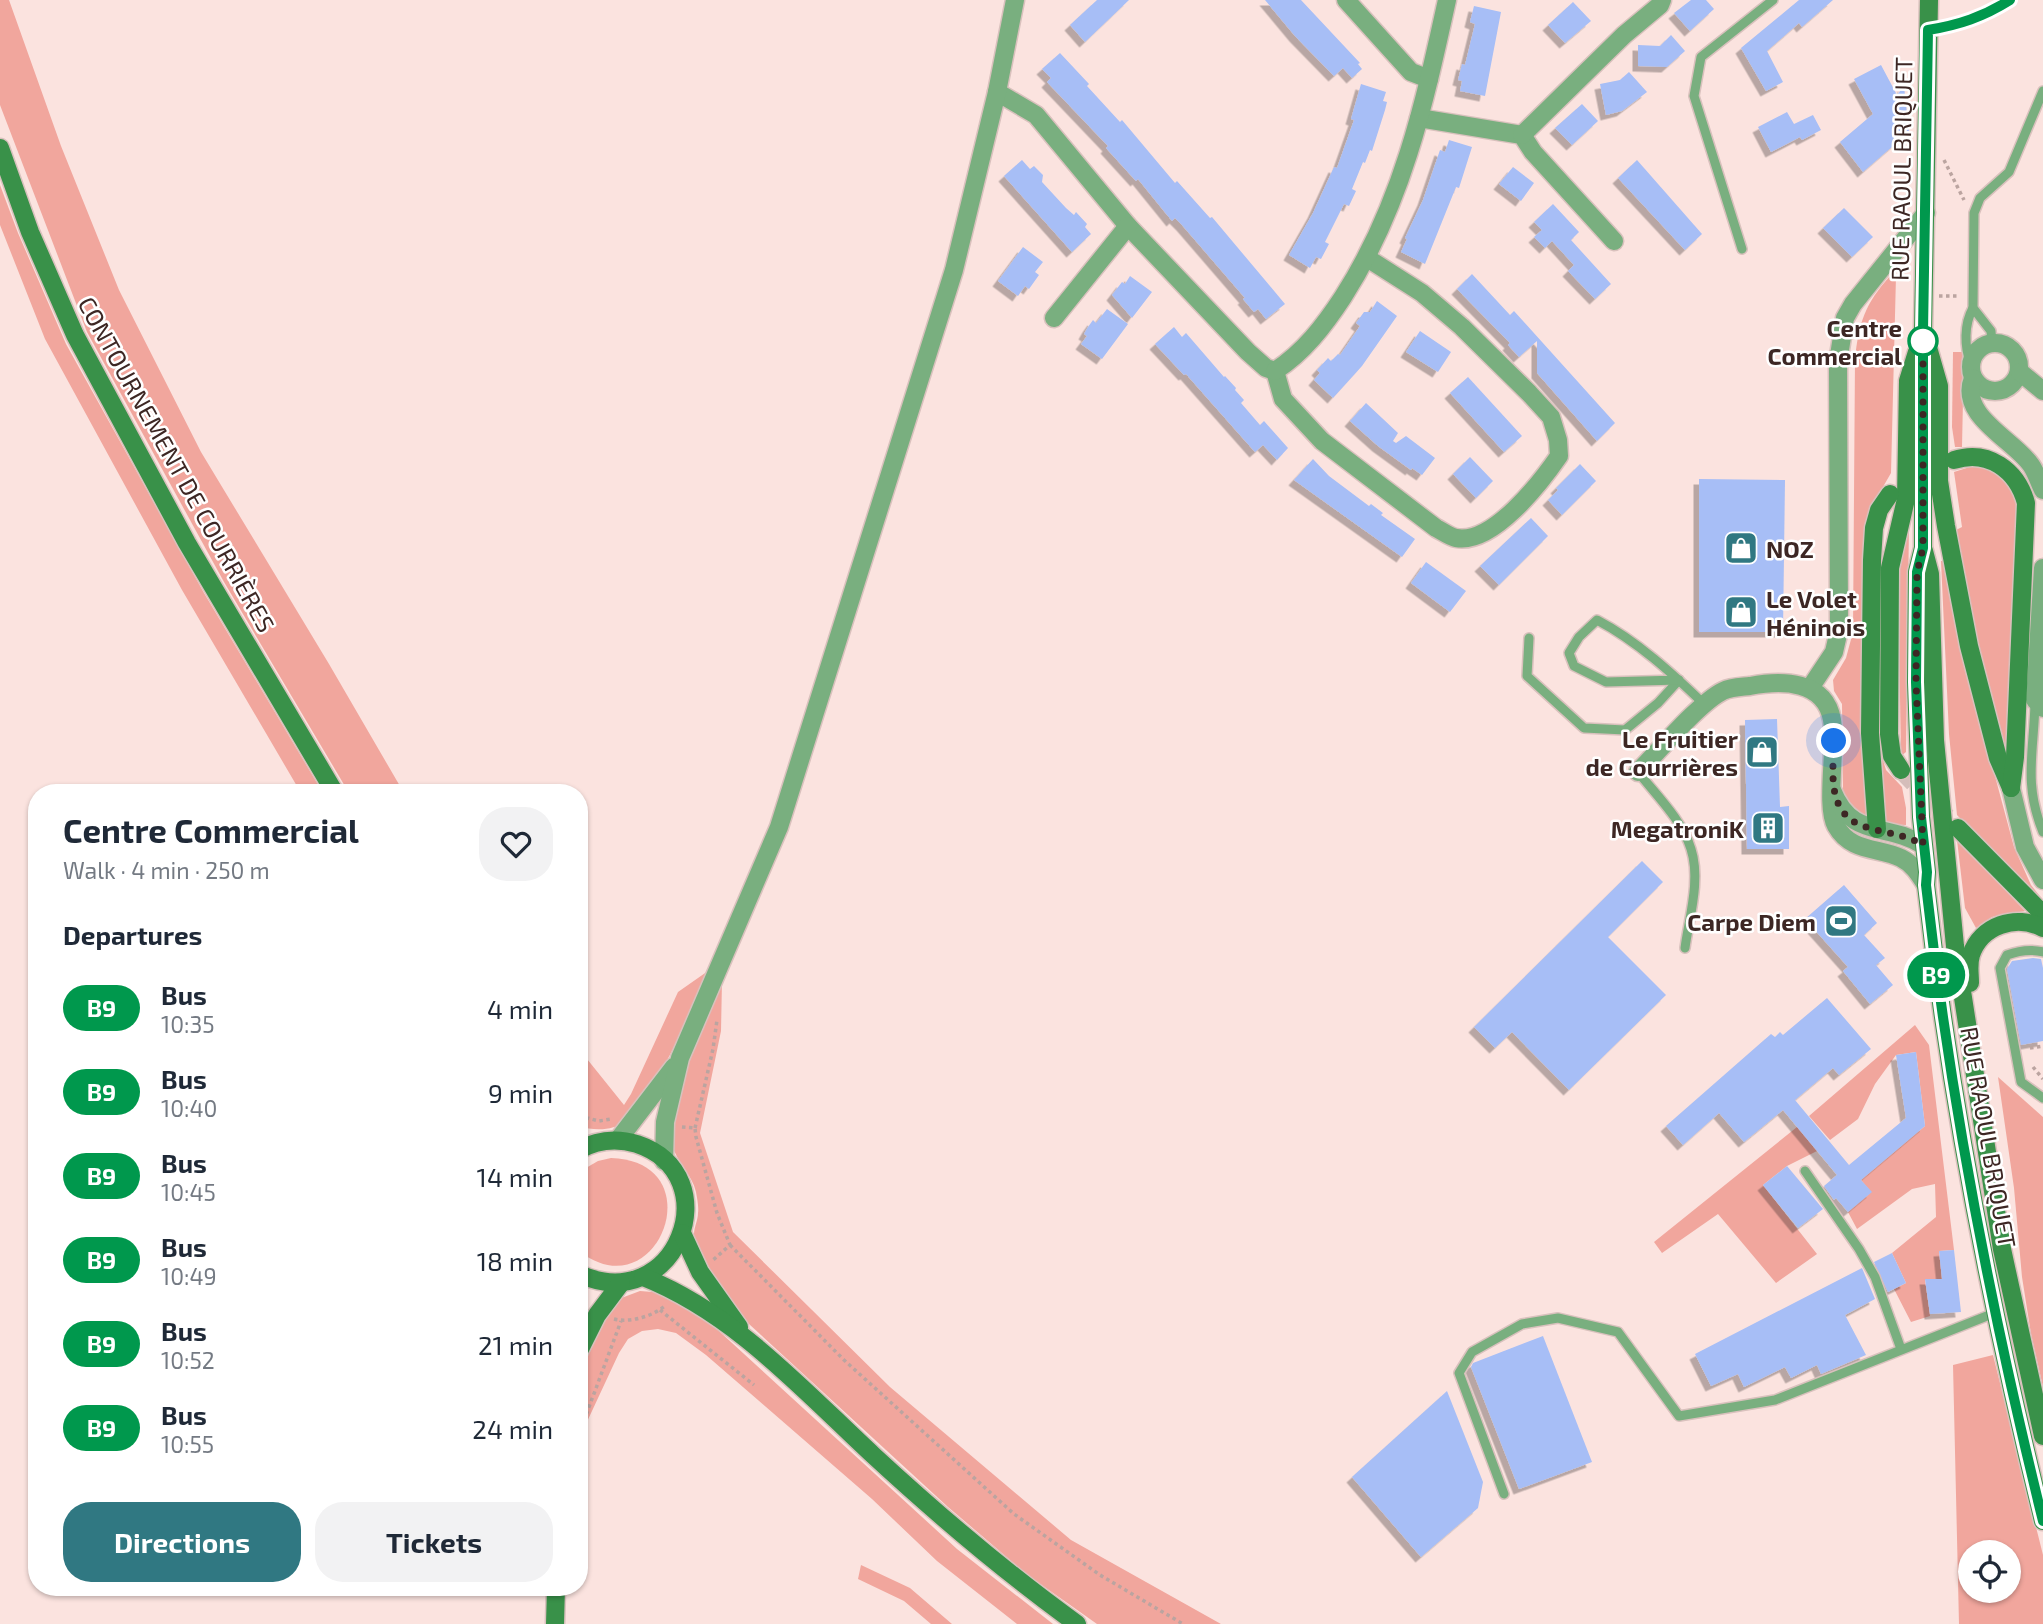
<!DOCTYPE html>
<html lang="en">
<head>
<meta charset="utf-8">
<style>
	:root { --surface:#fff; --page:#f2f2f3; --text:#1f2937; --muted:#747a83; --accent:#307882 }
	body { margin:0; font-family:"Exo 2",sans-serif; background:var(--page); color:var(--text); height:100vh; display:flex; flex-direction:column; font-size:26px; white-space:nowrap }
	* { box-sizing:border-box; margin:0 }
	p { font-size:23px; color:var(--muted) }
	.icon { flex:none; width:38px; height:38px; fill:none; stroke:currentColor; stroke-width:2; stroke-linecap:round; stroke-linejoin:round }
	.map { position:relative; flex:1; overflow:hidden }
	.drawer { position:absolute; left:28px; top:784px; width:560px; height:812px; display:flex; flex-direction:column; background:var(--surface); border-radius:28px; box-shadow:0 2px 5px #0004 }
	.drawer>* { flex:none }
	.badge { padding:0 14px; border-radius:23px; font-size:24px; line-height:46px }
	.controls { position:absolute; left:1958px; top:1540px; display:grid; gap:14px }
	.controls a { display:grid; place-items:center; width:63px; height:63px; border-radius:50%; background:var(--surface); box-shadow:0 2px 5px #0004; font-size:35px }
	.you { position:absolute; width:35px; height:35px; margin:-18px; border:5px solid #fff; border-radius:50%; background:#1a73e8; box-shadow:0 0 0 10px #1a73e833 }
	.map>.badge { position:absolute; translate:-50% -50%; box-shadow:0 0 0 4px #fff }
	h2 { padding:0 35px; font-size:26px; line-height:63px }
	.round { display:grid; place-items:center; flex:none; width:74px; height:74px; border-radius:28px; background:var(--page) }
	.overview { display:flex; align-items:center; justify-content:space-between; height:119px; padding:0 35px }
	h1 { font-size:33px; font-weight:700; line-height:52px }
	.button { display:flex; gap:14px; margin-top:auto; padding:14px 35px }
	.button a { flex:1; height:80px; border-radius:28px; background:var(--accent); color:#fff; font-size:28px; font-weight:700; line-height:80px; text-align:center }
	.button a+a { background:var(--page); color:var(--text) }
	ul { padding:0; list-style:none }
	li { display:flex; align-items:center; gap:21px; height:84px; padding:0 35px }
	li div { flex:1 }
	li b { display:block; font-size:26px }
	li em { font-style:normal }
	li .badge { min-width:77px; font-weight:700; text-align:center }
	.map>svg:first-child { display:block }
	.green { fill:#f1a69d; fill-rule:evenodd }
	.building { fill:#a7bef6; filter:url(#shadow) }
	.lines { fill:none; stroke-linecap:round; stroke-linejoin:round }
	.secondary-tunnel { stroke:#d5bdba; stroke-width:18; stroke-dasharray:18 9; stroke-linecap:butt }
	.lane-casing { stroke:#d9c1bd; stroke-width:12 }
	.street-casing { stroke:#d9c1bd; stroke-width:21 }
	.secondary-casing { stroke:#d9c1bd; stroke-width:21 }
	.path { stroke:#bba4a0; stroke-width:3.5; stroke-dasharray:3.5 3.5; stroke-linecap:butt }
	.lane { stroke:#79af7f; stroke-width:9 }
	.street { stroke:#79af7f; stroke-width:18 }
	.secondary { stroke:#399149; stroke-width:18 }
	.line-casing { stroke:#fff; stroke-width:16 }
	.line { stroke:#00984d; stroke-width:10 }
	.walk { stroke:#3d2724; stroke-width:7; stroke-dasharray:0 12.6 }
	.stop-dot { fill:#fff; stroke:#00984d; stroke-width:3.5 }
	.labels { text-anchor:middle; dominant-baseline:central; stroke-width:5; stroke-linejoin:round; paint-order:stroke }
	.street-label { font-size:24px; fill:#3d2724; stroke:#fff }
	.stop-label { font-size:24px; font-weight:bold; fill:#3d2724; stroke:#fff; text-anchor:end }
	.poi-label { font-size:24px; font-weight:bold; fill:#3d2724; stroke:#fff; text-anchor:end }
</style>
</head>
<body>
<div class="map">
<svg width="2043" height="1624" viewBox="0 0 2043 1624">
	<defs>
		<filter id="shadow"><feDropShadow dx="-5.5" dy="5.5" stdDeviation="0" flood-color="#0004"/></filter>
	</defs>
	<rect width="100%" height="100%" fill="#fbe3df"/>
	<g class="green">
		<path d="M0 0H9L61 146 119 290 201 452 329 664 404 793H349L224 582 87 332 0 105Z"/>
		<path d="M0 185 18 233 66 344 204 593 323 793H301L182 590 45 339 0 225Z"/>
		<path d="M1890 276H1896L1891 473 1872 506 1867 820 1854 813 1843 795 1842 704 1834 691 1833 680 1846 658 1853 632 1855 359C1859 322 1865 304 1890 276Z"/>
		<path d="M1953 352H1964L1962 447H1955L1952 427Z"/>
		<path d="M1976 465C2017 473 2019 501 2020 536L2006 760 1985 681 1954 531 1962 527 1954 472Z"/>
		<path d="M1909 524 1906 752 1901 756 1898 578Z"/>
		<path d="M1941 561H1945L1988 750 2014 847 2031 885 2043 900V907L1957 815 1949 734Z"/>
		<path d="M1879 747 1886 770 1902 787 1906 808V825L1882 824Z"/>
		<path d="M1957 840 2025 911 1992 917 1976 928 1965 908Z"/>
		<path d="M708 971C689 1015 671 1061 642 1100 637 1106 632 1116 626 1121 613 1131 594 1131 579 1126V1049L624 1105 631 1094 678 992Z"/>
		<path d="M722 981 721 1031 700 1133 733 1232 890 1387 1071 1540 1221 1624H1097L1029 1576 948 1507 749 1324C730 1303 693 1263 694 1234 694 1227 698 1220 698 1213 699 1207 697 1198 696 1192 692 1174 676 1162 672 1144 665 1109 706 1015 722 981Z"/>
		<path d="M1915 1025 1929 1045 1954 1250 1939 1251 1942 1279 1925 1280 1930 1316 1911 1322 1894 1289 1906 1283 1892 1253 1936 1217 1935 1184 1912 1189 1857 1229 1848 1212 1871 1192 1861 1180 1925 1126 1916 1052 1896 1055 1875 1084 1858 1119 1830 1140 1809 1116Z"/>
		<path d="M1998 1077 2043 1117V1387L2031 1334 2022 1277 2014 1188Z"/>
		<path d="M1797 1127 1817 1151 1787 1166 1763 1185 1817 1254 1776 1283 1718 1214 1662 1253 1654 1242Z"/>
		<path d="M611 1158C715 1161 658 1313 579 1251V1172L598 1161Z"/>
		<path d="M640 1291 665 1293 708 1321 957 1549 1053 1624H1017L937 1561 872 1499 706 1355 676 1333 658 1329 642 1331 628 1339 619 1353 585 1426 579 1448V1370L585 1352 616 1300Z"/>
		<path d="M1993 1355 2043 1555V1624H1959L1953 1365ZM1970 1552H2009V1591H1970Z"/>
		<path d="M861 1565 910 1588 952 1624H931L904 1601 858 1579Z"/>
	</g>
	<g class="building">
		<path d="M1097 0H1129L1085 42 1070 25Z"/>
		<path d="M1265 0H1301L1360 63 1358 64 1362 69 1352 78 1343 68 1334 76 1295 36Z"/>
		<path d="M1691 0H1706L1714 9 1690 31 1674 13Z"/>
		<path d="M1799 0H1833L1802 27 1799 23 1767 51 1783 82 1766 91 1741 48Z"/>
		<path d="M1573 2 1591 21 1565 43 1548 25Z"/>
		<path d="M1474 6 1501 12 1485 96 1460 91 1462 81 1458 80 1462 64 1465 65 1475 24 1470 22Z"/>
		<path d="M1671 35 1685 51 1667 67 1638 66V45L1660 46Z"/>
		<path d="M1060 53 1089 84 1087 86 1120 122 1122 120 1175 183 1177 181 1210 218 1212 217 1285 304 1266 319 1258 309 1254 312 1243 299 1245 298 1182 225 1175 218 1172 221 1138 179 1136 181 1106 148 1108 146 1047 82 1051 78 1042 69Z"/>
		<path d="M1881 65 1897 95 1904 86 1909 132 1863 172 1840 142 1873 114 1854 79Z"/>
		<path d="M1629 72 1647 92 1622 111 1606 115 1600 84 1620 80Z"/>
		<path d="M1361 84 1386 92 1383 101 1387 102 1385 110 1372 151 1370 150 1365 163 1363 162 1352 189 1356 191 1349 206 1344 204 1325 242 1329 244 1321 259 1316 257 1310 268 1289 255 1313 213 1334 167 1337 168 1354 120 1351 119Z"/>
		<path d="M1582 104 1598 121 1572 145 1555 128Z"/>
		<path d="M1787 112 1794 124 1813 115 1821 130 1802 140 1800 137 1771 152 1758 127Z"/>
		<path d="M1449 140 1472 147 1459 188 1456 187 1425 264 1401 252 1407 239 1405 238 1423 200 1440 150 1445 152Z"/>
		<path d="M1022 160 1030 169 1034 166 1043 175 1042 182 1066 208 1074 215 1076 212 1087 224 1085 227 1091 234 1072 252 1004 176Z"/>
		<path d="M1637 160 1702 234 1685 250 1618 178Z"/>
		<path d="M1513 167 1534 183 1521 201 1499 184Z"/>
		<path d="M1553 204 1579 232 1571 240 1611 284 1595 299 1568 271 1574 265 1552 241 1545 248 1534 237 1542 230 1534 222Z"/>
		<path d="M1844 208 1873 237 1852 257 1823 228Z"/>
		<path d="M1023 247 1043 262 1035 272 1039 275 1029 289 1025 286 1018 296 998 281Z"/>
		<path d="M1472 274 1510 315 1514 311 1615 423 1597 441 1537 373V341L1519 357 1508 345 1510 343 1457 289Z"/>
		<path d="M1130 276 1152 292 1132 318 1112 295 1122 282 1125 284Z"/>
		<path d="M1377 301 1397 316 1362 366 1333 398 1314 380 1320 373 1317 370 1328 358 1331 361 1338 354 1340 355 1360 326 1356 323 1364 312H1370Z"/>
		<path d="M1107 309 1128 324 1102 359 1081 344 1087 336 1084 334 1088 327 1093 320 1096 323Z"/>
		<path d="M1174 327 1182 337 1186 333 1224 377 1225 376 1236 388 1235 390 1244 400 1241 403 1260 425 1264 421 1288 448 1277 460 1263 445 1255 452 1186 374 1184 375 1155 344Z"/>
		<path d="M1420 331 1451 352 1438 372 1406 352Z"/>
		<path d="M1468 377 1522 436 1504 452 1450 393Z"/>
		<path d="M1366 403 1398 433 1393 441 1396 443 1406 436 1435 458 1422 475 1412 468 1411 470 1378 446 1350 421Z"/>
		<path d="M1470 457 1493 481 1476 498 1453 474Z"/>
		<path d="M1313 459 1329 476 1369 506 1371 504 1383 513 1381 515 1415 539 1402 557 1294 480Z"/>
		<path d="M1580 464 1596 481 1562 515 1548 500 1558 490 1556 488Z"/>
		<path d="M1699 479 1785 480 1783 632H1699Z"/>
		<path d="M1531 518 1548 536 1499 585 1480 566Z"/>
		<path d="M1426 562 1466 591 1450 612 1411 583Z"/>
		<path d="M1777 719 1780 807 1789 806V849H1747L1745 720Z"/>
		<path d="M1642 861 1663 882 1608 937 1666 995 1569 1090 1512 1032 1495 1048 1474 1027Z"/>
		<path d="M1844 885 1877 923 1864 935 1885 958 1876 965 1893 985 1870 1004 1843 971 1848 967 1805 919Z"/>
		<path d="M2033 958 2041 959 2043 968V1041L2021 1045 2007 969 2012 961Z"/>
		<path d="M1827 998 1871 1049 1839 1075 1833 1068 1795 1100 1849 1165 1906 1118 1896 1055 1916 1052 1925 1126 1861 1180 1872 1192 1848 1212 1836 1198 1834 1200 1824 1186 1837 1175 1783 1110 1744 1142 1719 1113 1683 1145 1666 1126 1771 1034 1775 1037 1780 1032 1783 1035Z"/>
		<path d="M1787 1166 1823 1209 1798 1228 1763 1185Z"/>
		<path d="M1954 1250 1961 1312 1930 1314 1925 1279H1942L1939 1251Z"/>
		<path d="M1892 1253 1906 1283 1888 1292 1874 1262Z"/>
		<path d="M1862 1268 1875 1299 1845 1315 1866 1355 1821 1374 1817 1365 1791 1378 1785 1367 1744 1387 1738 1374 1711 1386 1695 1354Z"/>
		<path d="M1543 1336 1592 1462 1519 1489 1471 1367 1473 1363Z"/>
		<path d="M1447 1391 1483 1482 1478 1508 1421 1557 1352 1477Z"/>
	</g>
	<g class="lines">
		<path class="secondary-tunnel" d="M1901 770 1947 817"/>
		<defs>
			<g id="lane">
				<path d="M1928 30C1959 25 1984 17 2010 0"/>
				<path d="M1742 249 1694 96 1701 57 1773 0"/>
				<path d="M1992 343 1991 331 1973 308 1974 213 1980 198 2009 172 2043 91"/>
				<path d="M1971 364C1964 347 1964 324 1973 308"/>
				<path d="M1529 638 1527 676 1584 728 1625 730 1658 703 1679 680"/>
				<path d="M1679 680 1606 682 1574 666 1569 653 1579 637 1597 620C1637 641 1672 673 1705 705"/>
				<path d="M2035 702C2034 752 2023 783 2043 832"/>
				<path d="M1638 772C1657 796 1682 820 1691 849 1701 880 1689 918 1685 948"/>
				<path d="M2043 952C2031 949 2018 951 2007 955L2000 968 2021 1082 2043 1098"/>
				<path d="M1805 1171 1859 1249 1875 1277 1901 1349"/>
				<path d="M1504 1494 1459 1373 1472 1352 1522 1324 1558 1318 1618 1332 1679 1416 1775 1400 1997 1312"/>
			</g>
			<g id="street">
				<path d="M1346 0 1411 72 1429 79"/>
				<path d="M997 92 1036 115 1128 226 1248 352 1266 368 1275 371"/>
				<path d="M1419 118 1522 135 1533 152 1614 241"/>
				<path d="M1522 135 1624 35 1660 5 1662 0"/>
				<path d="M1054 318 1128 226"/>
				<circle cx="1995" cy="367" r="24"/>
				<path d="M1275 371 1283 399 1322 441 1436 528C1442 531 1450 537 1456 538 1493 545 1541 482 1559 456L1558 440 1551 417 1529 393 1462 327 1422 293 1367 258"/>
				<path d="M1275 371C1304 352 1324 326 1343 297 1402 205 1424 105 1447 0"/>
				<path d="M2020 372 2043 391"/>
				<path d="M1973 378C1958 416 2013 439 2031 465 2036 472 2039 482 2043 490"/>
				<path d="M2043 568 2035 700 2043 708"/>
				<path d="M1810 688 1834 652 1839 630 1838 362 1845 318 1853 304 1926 213"/>
				<path d="M1638 772C1658 752 1700 702 1723 691 1731 687 1741 687 1750 686 1782 680 1825 680 1832 720 1837 748 1825 806 1836 826 1851 853 1880 847 1901 858 1913 864 1919 874 1926 885"/>
				<path d="M2011 788 2025 847 2043 880"/>
				<path d="M1832 790C1852 840 1886 822 1923 845"/>
				<path d="M618 1140 674 1067"/>
				<path d="M664 1161 665 1122 680 1058 779 827 954 270 997 92 1015 0"/>
			</g>
			<g id="secondary">
				<path d="M1929 0 1923 331V548L1917 572 1916 682 1921 817 1927 872 1926 885C1950 1099 1991 1311 2043 1521"/>
				<path d="M0 148 30 232 75 335 187 543 335 793"/>
				<path d="M1929 351 1939 386V481L1946 526 1969 646 1998 758 2011 788"/>
				<path d="M1954 460C1988 449 2017 470 2026 503L2015 757 2011 788"/>
				<path d="M1924 551 1930 574 1935 740 1955 946 2002 1249 2043 1436"/>
				<path d="M1901 770 1892 756 1889 734 1890 568 1906 499 1908 381 1917 352"/>
				<path d="M1958 828 2043 914"/>
				<path d="M1877 829 1870 733 1872 560 1874 528 1879 510 1890 494"/>
				<path d="M1970 983C1970 973 1968 965 1971 955 1981 925 2016 914 2043 928"/>
				<path d="M579 1150C597 1140 617 1138 637 1144 730 1175 677 1318 579 1274"/>
				<path d="M682 1233 700 1272 739 1327"/>
				<path d="M643 1277C734 1313 802 1389 873 1455 938 1515 1005 1572 1077 1624"/>
				<path d="M579 1351 597 1315 621 1283"/>
				<path d="M555 1624 556 1587"/>
			</g>
		</defs>
		<use href="#lane" class="lane-casing"/>
		<use href="#street" class="street-casing"/>
		<use href="#secondary" class="secondary-casing"/>
		<g class="path">
			<path d="M1944 160 1964 200"/>
			<path d="M1939 296H1960"/>
			<path d="M2030 1048 2043 1046"/>
			<path d="M2033 1067 2043 1079"/>
			<path d="M579 1116 599 1121 611 1119"/>
			<path d="M682 1127 695 1128 696 1137 717 1213 730 1245 712 1261"/>
			<path d="M695 1128 713 1049 717 1020"/>
			<path d="M730 1245 844 1360 1014 1514 1100 1575 1183 1624"/>
			<path d="M660 1310 754 1385"/>
			<path d="M614 1319C630 1323 654 1316 666 1305"/>
			<path d="M579 1434 621 1321"/>
		</g>
		<use href="#lane" class="lane"/>
		<use href="#street" class="street"/>
		<use href="#secondary" class="secondary"/>
	</g>
	<g class="lines">
		<defs>
			<path id="line" d="M2010 0C1983 17 1959 25 1928 30L1923 331V548L1917 572 1916 682 1921 817 1927 872 1926 885C1950 1099 1991 1311 2043 1521"/>
		</defs>
		<use href="#line" class="line-casing"/>
		<use href="#line" class="line"/>
		<path class="walk" d="M1834 741C1833 774 1826 815 1866 827 1887 834 1903 833 1923 845L1916 682 1917 572 1923 548V331V341"/>
	</g>
	<defs>
		<symbol id="shop-square" viewBox="-11 -11 22 22"><rect x="-9" y="-9" width="18" height="18" rx="4" fill="#307882" stroke="#fff"/><path d="M-5-2.5h2.3a2.7 3.5 0 0 1 5.4 0H5L5.5 6h-11ZM-1.5-2.5h3a1.5 2.3 0 0 0-3 0Z" fill="#fff"/></symbol>
		<symbol id="building-square" viewBox="-11 -11 22 22"><rect x="-9" y="-9" width="18" height="18" rx="4" fill="#307882" stroke="#fff"/><path d="M-4-6H4V6H1V3H-1V6H-4ZM-2.5-4.3h1.7v1.8h-1.7ZM.8-4.3h1.7v1.8H.8ZM-2.5-1h1.7V.8h-1.7ZM.8-1h1.7V.8H.8Z" fill="#fff"/></symbol>
		<symbol id="stadium-square" viewBox="-11 -11 22 22"><rect x="-9" y="-9" width="18" height="18" rx="4" fill="#307882" stroke="#fff"/><path d="M0-5a6.5 5 0 1 0 0 10a6.5 5 0 1 0 0-10ZM-3.5-1.8h7v3.6h-7Z" fill="#fff"/></symbol>
	</defs>
	<g fill-rule="evenodd">
		<use href="#shop-square" x="1722" y="529" width="38" height="38"/>
		<use href="#shop-square" x="1722" y="593" width="38" height="38"/>
		<use href="#shop-square" x="1743" y="733" width="38" height="38"/>
		<use href="#building-square" x="1749" y="809" width="38" height="38"/>
		<use href="#stadium-square" x="1822" y="902" width="38" height="38"/>
	</g>
	<circle class="stop-dot" cx="1923" cy="341" r="14"/>
	<g class="labels">
		<g class="street-label">
			<text transform="translate(1901 169) rotate(-89)">RUE RAOUL BRIQUET</text>
			<text transform="translate(177 464) rotate(61)">CONTOURNEMENT DE COURRIÈRES</text>
			<text transform="translate(1989 1137) rotate(80)">RUE RAOUL BRIQUET</text>
		</g>
		<g class="stop-label">
			<text x="1902" y="327">Centre<tspan x="1902" dy="28">Commercial</tspan></text>
		</g>
		<g class="poi-label">
			<text x="1766" y="548" text-anchor="start">NOZ</text>
			<text x="1766" y="598" text-anchor="start">Le Volet<tspan x="1766" dy="28">Héninois</tspan></text>
			<text x="1738" y="738">Le Fruitier<tspan x="1738" dy="28">de Courrières</tspan></text>
			<text x="1744" y="828">MegatroniK</text>
			<text x="1816" y="921">Carpe Diem</text>
		</g>
	</g>
</svg>
<div class="controls">
<a><svg class="icon" aria-label="locate" viewBox="0 0 24 24"><circle cx="12" cy="12" r="6"/><path d="M12 2v4M12 18v4M2 12h4M18 12h4"/></svg></a>
</div>
<div class="you" style="left:1834px;top:741px"></div>
<b class="badge" style="left:1936px;top:975px;background:#00984d;color:#fff">B9</b>
<section class="drawer">
<div class="overview"><div><h1>Centre Commercial</h1><p>Walk · 4 min · 250 m</p></div><a class="round"><svg class="icon" aria-label="heart" viewBox="0 0 24 24"><path d="M12 20l-8-8c-3-5 5-10 8-4 3-6 11-1 8 4z"/></svg></a></div>
<h2>Departures</h2>
<ul>
<li><span class="badge" style="background:#00984d;color:#fff">B9</span><div><b>Bus</b><p>10:35</p></div><em>4 min</em></li>
<li><span class="badge" style="background:#00984d;color:#fff">B9</span><div><b>Bus</b><p>10:40</p></div><em>9 min</em></li>
<li><span class="badge" style="background:#00984d;color:#fff">B9</span><div><b>Bus</b><p>10:45</p></div><em>14 min</em></li>
<li><span class="badge" style="background:#00984d;color:#fff">B9</span><div><b>Bus</b><p>10:49</p></div><em>18 min</em></li>
<li><span class="badge" style="background:#00984d;color:#fff">B9</span><div><b>Bus</b><p>10:52</p></div><em>21 min</em></li>
<li><span class="badge" style="background:#00984d;color:#fff">B9</span><div><b>Bus</b><p>10:55</p></div><em>24 min</em></li>
</ul>
<div class="button"><a>Directions</a><a>Tickets</a></div>
</section>
</div>
</body>
</html>
